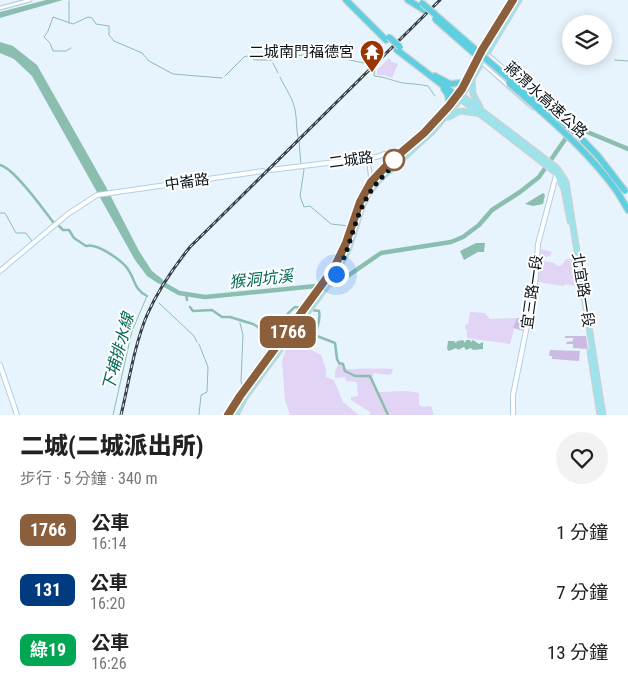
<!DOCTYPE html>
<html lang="zh-TW">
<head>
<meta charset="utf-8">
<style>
	:root { --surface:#fff; --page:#f2f2f2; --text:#222; --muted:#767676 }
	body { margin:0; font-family:"Roboto Condensed","Noto Sans TC",sans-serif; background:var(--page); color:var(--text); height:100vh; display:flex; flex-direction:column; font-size:19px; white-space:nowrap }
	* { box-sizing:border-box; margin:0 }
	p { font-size:16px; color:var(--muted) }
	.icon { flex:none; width:28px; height:28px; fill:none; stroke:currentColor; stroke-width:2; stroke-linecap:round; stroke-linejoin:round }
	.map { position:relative; height:415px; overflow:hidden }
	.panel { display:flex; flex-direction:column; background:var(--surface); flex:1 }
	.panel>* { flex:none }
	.badge { padding:0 10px; border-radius:8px; font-size:18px; line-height:32px }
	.fabs { position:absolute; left:562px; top:15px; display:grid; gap:10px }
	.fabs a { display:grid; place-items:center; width:50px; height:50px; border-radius:50%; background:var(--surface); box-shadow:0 2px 12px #0003; font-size:25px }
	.you { position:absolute; width:25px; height:25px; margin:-12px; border:4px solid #fff; border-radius:50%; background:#1a73e8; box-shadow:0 0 0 8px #1a73e833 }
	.map>.badge { position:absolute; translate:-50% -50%; box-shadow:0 0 0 2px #fff }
	.round { display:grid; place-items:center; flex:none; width:52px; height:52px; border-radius:26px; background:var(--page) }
	.head { display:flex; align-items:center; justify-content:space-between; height:85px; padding:0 20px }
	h1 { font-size:24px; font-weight:800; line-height:38px }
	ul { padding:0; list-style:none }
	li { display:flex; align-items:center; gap:15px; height:60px; padding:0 20px }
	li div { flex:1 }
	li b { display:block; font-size:19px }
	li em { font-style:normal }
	li .badge { min-width:55px; font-weight:700; text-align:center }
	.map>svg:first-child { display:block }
	.green { fill:#e1d4f4 }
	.forest { fill:#cbbbe2 }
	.water { fill:#8bbeaf }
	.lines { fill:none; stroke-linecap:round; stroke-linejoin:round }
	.stream { stroke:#8bbeaf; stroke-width:1 }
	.canal { stroke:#8bbeaf; stroke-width:2.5 }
	.river { stroke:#8bbeaf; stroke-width:4.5 }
	.street-casing { stroke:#b2cee4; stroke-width:5 }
	.secondary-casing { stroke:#b2cee4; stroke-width:6 }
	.primary-casing { stroke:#ced0d1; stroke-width:7 }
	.highway-casing { stroke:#ced0d1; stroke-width:8 }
	.street { stroke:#fff; stroke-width:2.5 }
	.secondary { stroke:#fff; stroke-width:4 }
	.primary { stroke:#9de3ec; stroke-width:4.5 }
	.highway { stroke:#5cd0e0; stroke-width:5.5 }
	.rail-casing { stroke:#354047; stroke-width:3 }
	.rail { stroke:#fff; stroke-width:1; stroke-dasharray:4; stroke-linecap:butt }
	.highway-bridge-casing { stroke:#ced0d1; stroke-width:8; stroke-linecap:butt }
	.highway-bridge { stroke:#5cd0e0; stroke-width:5.5 }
	.line-casing { stroke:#fff; stroke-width:11 }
	.line { stroke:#8b5e3c; stroke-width:8 }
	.walk { stroke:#081219; stroke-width:5; stroke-dasharray:0 9 }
	.stop-dot { fill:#fff; stroke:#8b5e3c; stroke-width:2.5 }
	.labels { text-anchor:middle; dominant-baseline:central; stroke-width:4; stroke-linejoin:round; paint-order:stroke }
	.poi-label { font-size:15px; fill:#081219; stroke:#fff; text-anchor:end }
	.street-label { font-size:15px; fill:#081219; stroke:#fff }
	.water-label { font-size:16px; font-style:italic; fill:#006755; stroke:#fff }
</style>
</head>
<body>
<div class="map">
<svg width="628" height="415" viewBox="0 0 628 415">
	<rect width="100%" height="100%" fill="#e8f4fd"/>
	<g class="green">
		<path d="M389 58 392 62 398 64 392 78 384 75H377V70Z"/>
		<path d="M541 249 552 252 550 256 543 258V261L554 263 558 266 562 265 566 259H573L576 286 565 284 564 286 538 282Z"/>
		<path d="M470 312 485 313 490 319 517 318 510 344 467 338V330L465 329V325L468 324Z"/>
		<path d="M300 344 321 355 326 369V377L334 380 343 402 359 415H290L285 400 282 361 286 349 290 346Z"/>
		<path d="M339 362 342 364 345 369C362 369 377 368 393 369L392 373 389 375 374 373 372 377 378 392 407 391 419 393V405L423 407 431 406 434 415H369L370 412 351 400V397L358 396 357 382 346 381 345 377 335 378V372Z"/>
	</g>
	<g class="forest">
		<path d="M517 318 526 319 524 331 513 328Z"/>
		<path d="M565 336H586L588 349 573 348V344H566L567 342 573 341V338H565Z"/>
		<path d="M550 350 580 351 579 361 552 359V356H549Z"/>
	</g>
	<g class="water">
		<path d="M46 0H63L0 18V12Z"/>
		<path d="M0 42 13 46 37 65 106 187 139 251 152 271 163 280 159 284 147 276 135 260 32 76 14 59 0 53Z"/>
		<path d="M543 193 545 195 543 204 533 206 525 204Z"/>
		<path d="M476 243H485L484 252H478L464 260 460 251Z"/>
		<path d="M463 340 465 343 466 340H470L471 342 473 340 479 344 483 342V349L473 350 471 348 466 350 464 347 458 350 456 348 449 351 447 349 448 341H454L456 343 457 341Z"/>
	</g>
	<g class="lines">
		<g class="stream">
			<path d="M0 7 24 0"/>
			<path d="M69 23V1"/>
			<path d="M71 48 66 51H53L50 43 44 37 48 31 53 17 73 24 88 17 92 18 96 24 109 26V35L114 41 142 53 149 61 173 74 222 78"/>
			<path d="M615 60 628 61"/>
			<path d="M273 63 278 73"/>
			<path d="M368 65H370"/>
			<path d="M373 67H375L374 76C386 77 393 81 403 83 413 84 418 84 428 86L435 96"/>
			<path d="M225 76 244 57 247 56 255 60H272L286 52 293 56 325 53 335 57 364 63"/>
			<path d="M280 77C285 88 293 98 295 110 297 119 296 128 298 138"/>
			<path d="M299 141 301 165"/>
			<path d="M303 168 304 170 300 196 304 207 310 206 331 224 349 226"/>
			<path d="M0 213H5L16 233H26L32 241"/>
			<path d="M159 303 194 336 197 342"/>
			<path d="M240 319V321"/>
			<path d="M240 323 243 335 241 381 243 388"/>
			<path d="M199 344 208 367 207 392 201 395 199 415"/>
			<path d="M113 415 132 331 147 296"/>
			<path d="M239 415 243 407"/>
		</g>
		<g class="canal">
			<path d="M0 165C14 168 43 209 53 222L56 223"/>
			<path d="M58 225 63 230H69L74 238 86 246C97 243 124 261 129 271 136 282 134 289 147 296"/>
			<path d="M186 294 187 300"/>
			<path d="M190 307 193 311 212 310 222 317H230L253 324 258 327 262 335 269 336C279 327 285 314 295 307L302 308"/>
			<path d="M312 310 319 311C321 320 317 326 316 334L317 336 335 343 337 359 339 363 343 364 345 371 355 376H370L388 415"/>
		</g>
		<path class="river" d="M157 278 165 285 179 293 205 297 336 284 381 253 451 242 463 237 479 225 492 210 520 192 539 177 566 138 578 131H585L628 149"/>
		<defs>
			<g id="street">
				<path d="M0 8 30 0"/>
				<path d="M487 54 566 121"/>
				<path d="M482 63 533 108"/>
				<path d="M368 158 371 181"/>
			</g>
			<g id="secondary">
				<path d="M270 170 377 157 384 154 391 165"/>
				<path d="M0 271 68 214 97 195 263 171"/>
				<path d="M0 365 17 415"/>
				<path d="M513 415V395L535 286 538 244 557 172"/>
			</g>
			<g id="primary">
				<path d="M472 79 473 94 480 107"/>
				<path d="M461 95 557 168 566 182 603 415"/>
				<path d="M458 97 556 173 564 189 570 221"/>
				<path d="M449 117 460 111 476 113"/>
				<path d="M590 352 600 415"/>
				<path d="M228 415 240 396 334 268 346 243 360 202 371 182 390 163 424 133 449 106 462 89 482 50 513 0"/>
				<path d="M235 415 246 396 336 274 349 248 362 207 368 194 378 181 432 132 458 102 519 0"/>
			</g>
			<g id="highway">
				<path d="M346 0 386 40"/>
				<path d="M408 0 424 10"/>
				<path d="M397 50 457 96"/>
				<path d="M435 76 450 84 459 83"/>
				<path d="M444 89 448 95 449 103"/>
				<path d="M618 193 628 210"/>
			</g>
		</defs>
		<use href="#street" class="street-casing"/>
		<use href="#secondary" class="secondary-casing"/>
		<use href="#primary" class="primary-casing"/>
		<use href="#highway" class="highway-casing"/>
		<use href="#street" class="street"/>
		<use href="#secondary" class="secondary"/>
		<use href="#primary" class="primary"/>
		<use href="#highway" class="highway"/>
		<defs>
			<path id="rail" d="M121 415C129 382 134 346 147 315 158 290 174 267 190 247L440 0"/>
		</defs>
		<use href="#rail" class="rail-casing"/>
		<use href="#rail" class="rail"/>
		<defs>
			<g id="highway-bridge">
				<path d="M422 3 514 83 577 134 598 156 625 191"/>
				<path d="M435 19 477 56"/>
				<path d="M389 37 400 47"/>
				<path d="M509 83C548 118 588 150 618 193"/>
			</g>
		</defs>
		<use href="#highway-bridge" class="highway-bridge-casing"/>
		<use href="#highway-bridge" class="highway-bridge"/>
	</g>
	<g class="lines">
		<defs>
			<path id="line" d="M228 415 240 396 334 268 346 243 360 202 371 182 390 162 424 133 449 106 462 89 482 50 513 0"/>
		</defs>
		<use href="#line" class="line-casing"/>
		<use href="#line" class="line"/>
		<path class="walk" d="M336 274C351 249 353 219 369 194 375 184 384 175 392 167L390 162 394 160"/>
	</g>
	<defs>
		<symbol id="temple-pin" viewBox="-11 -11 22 30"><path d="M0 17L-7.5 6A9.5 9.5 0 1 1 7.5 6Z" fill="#993500" stroke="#fff"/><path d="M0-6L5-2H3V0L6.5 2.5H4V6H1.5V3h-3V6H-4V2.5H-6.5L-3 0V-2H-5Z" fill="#fff"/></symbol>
	</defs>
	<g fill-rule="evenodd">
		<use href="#temple-pin" x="358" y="38" width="28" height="38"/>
	</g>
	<circle class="stop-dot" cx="394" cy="160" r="10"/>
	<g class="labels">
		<g class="poi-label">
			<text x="354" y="52">二城南門福德宮</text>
		</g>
		<g class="street-label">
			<text transform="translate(546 100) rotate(42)">蔣渭水高速公路</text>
			<text transform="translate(351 160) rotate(-8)">二城路</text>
			<text transform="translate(187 182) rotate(-8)">中崙路</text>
			<text transform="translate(583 290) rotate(81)">北宜路一段</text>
			<text transform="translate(532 292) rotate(-82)">宜三路一段</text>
		</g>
		<g class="water-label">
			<text transform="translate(261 279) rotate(-6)">猴洞坑溪</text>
			<text transform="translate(118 352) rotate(-75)">下埔排水線</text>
		</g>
	</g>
</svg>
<div class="fabs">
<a><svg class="icon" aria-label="layers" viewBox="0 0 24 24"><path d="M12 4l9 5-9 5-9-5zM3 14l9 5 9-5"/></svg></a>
</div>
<div class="you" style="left:336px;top:274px"></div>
<b class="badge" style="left:288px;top:332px;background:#8b5e3c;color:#fff">1766</b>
</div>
<section class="panel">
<div class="head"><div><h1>二城(二城派出所)</h1><p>步行 · 5 分鐘 · 340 m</p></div><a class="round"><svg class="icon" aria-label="heart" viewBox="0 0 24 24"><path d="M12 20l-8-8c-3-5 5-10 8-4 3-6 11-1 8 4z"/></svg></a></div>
<ul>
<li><span class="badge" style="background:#8b5e3c;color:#fff">1766</span><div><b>公車</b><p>16:14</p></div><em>1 分鐘</em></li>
<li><span class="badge" style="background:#003b80;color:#fff">131</span><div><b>公車</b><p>16:20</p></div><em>7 分鐘</em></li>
<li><span class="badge" style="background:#00a651;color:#fff">綠19</span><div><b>公車</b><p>16:26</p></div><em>13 分鐘</em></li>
</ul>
</section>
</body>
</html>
